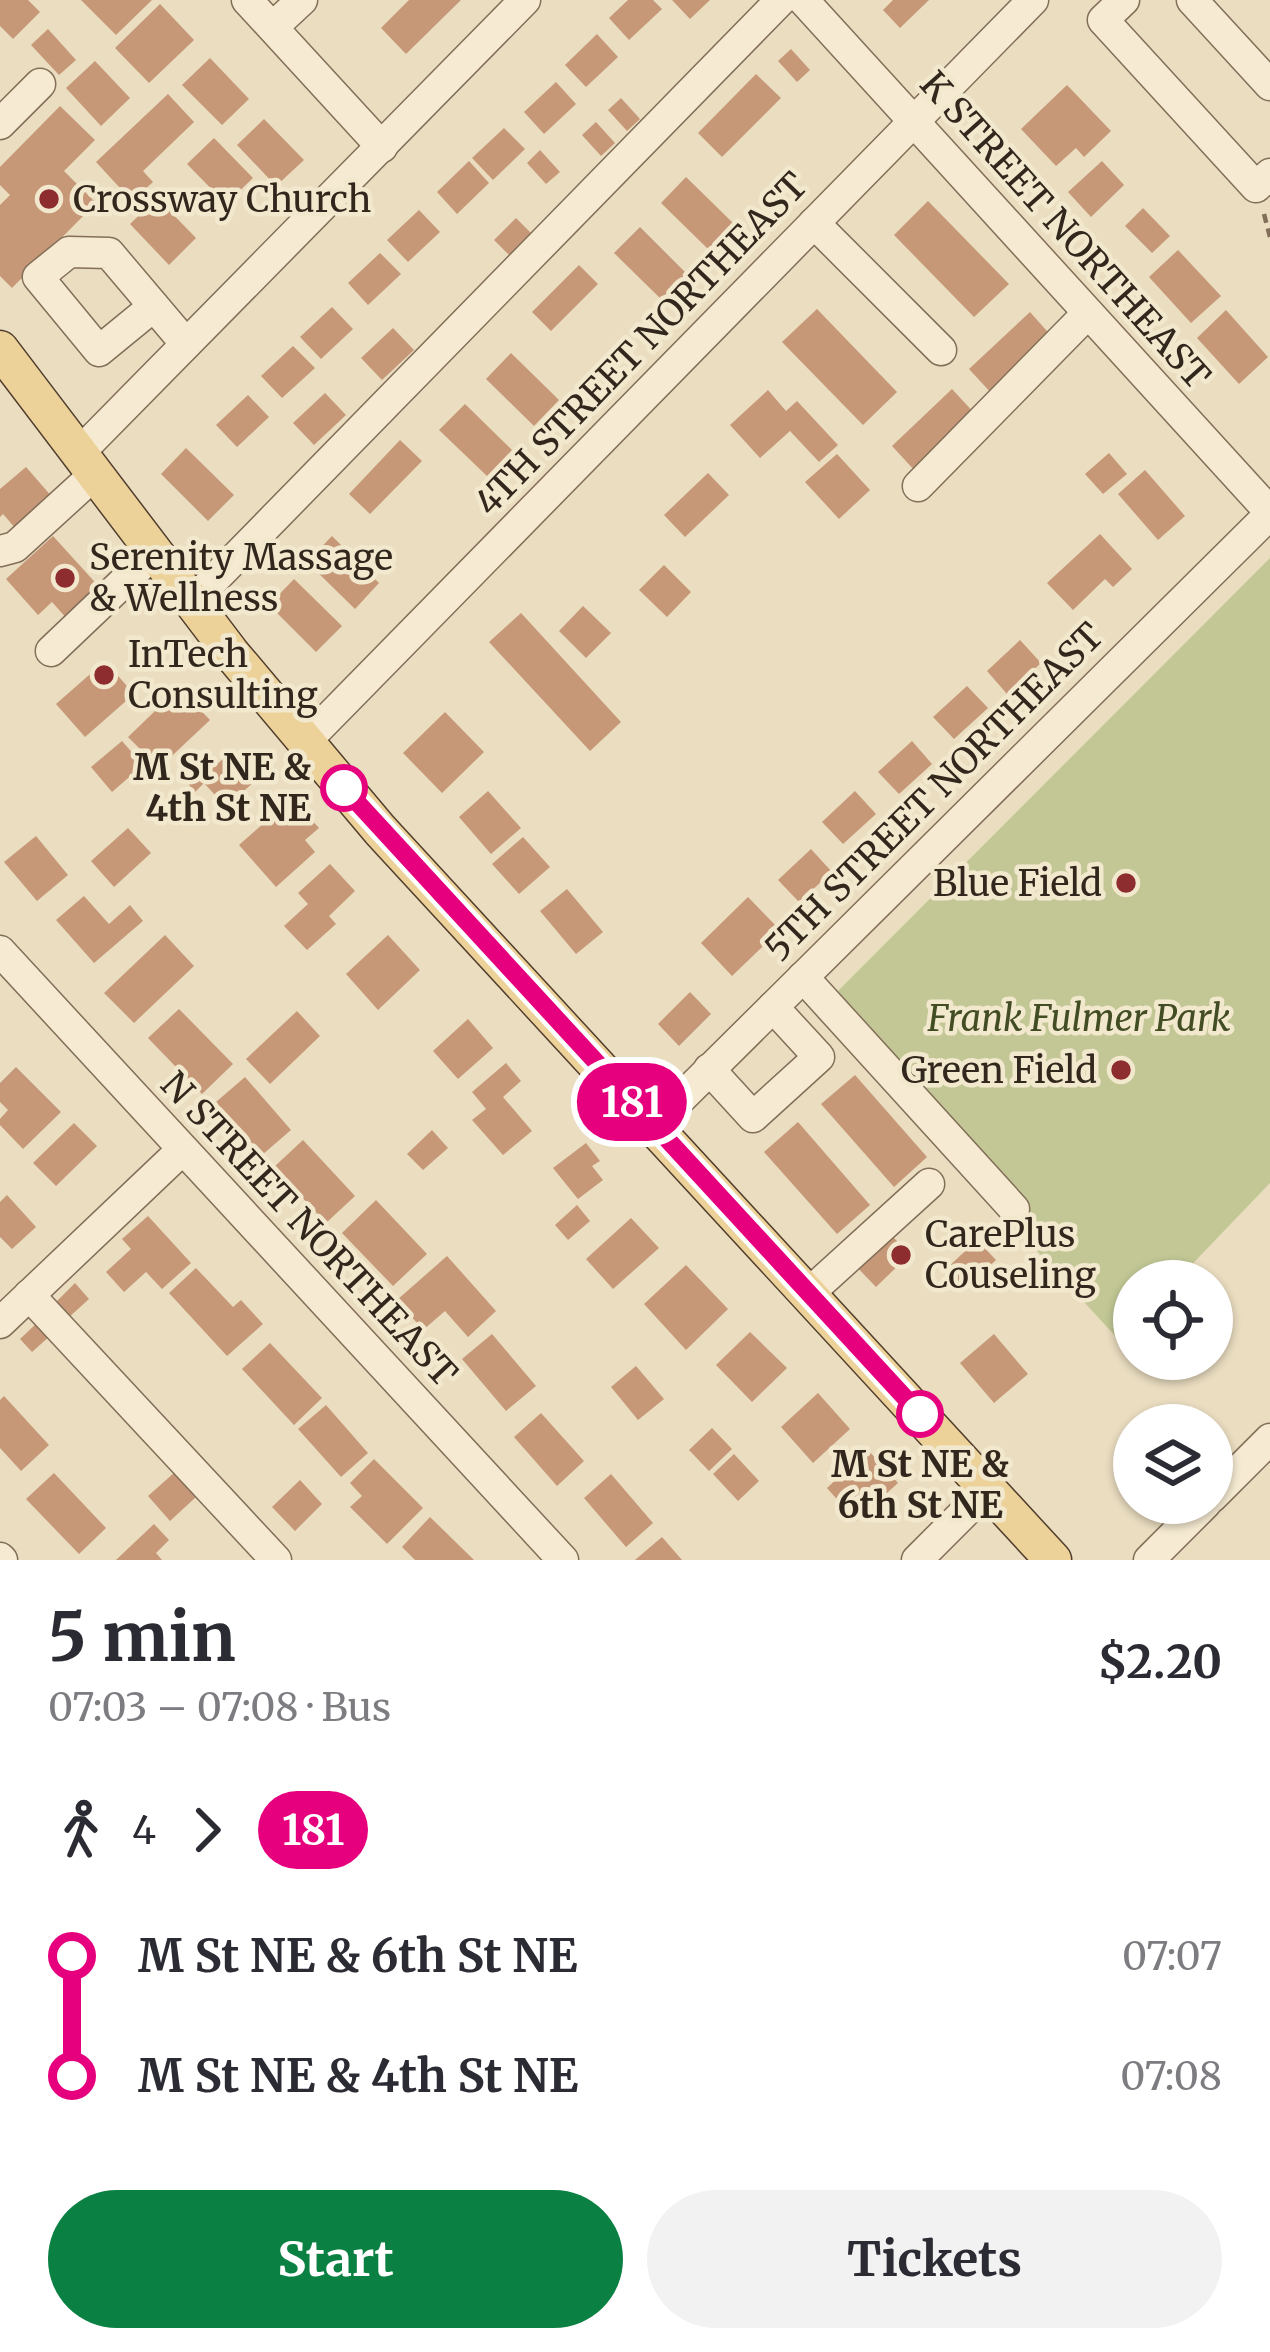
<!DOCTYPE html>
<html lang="en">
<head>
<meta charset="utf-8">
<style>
	:root { --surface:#fff; --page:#f2f2f3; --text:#2b2b33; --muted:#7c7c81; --accent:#0b8043 }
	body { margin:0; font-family:Merriweather,serif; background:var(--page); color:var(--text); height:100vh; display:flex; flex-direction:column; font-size:45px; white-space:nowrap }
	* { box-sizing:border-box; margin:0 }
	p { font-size:39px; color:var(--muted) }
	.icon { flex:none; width:66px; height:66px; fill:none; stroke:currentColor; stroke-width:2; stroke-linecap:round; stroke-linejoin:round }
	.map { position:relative; height:1560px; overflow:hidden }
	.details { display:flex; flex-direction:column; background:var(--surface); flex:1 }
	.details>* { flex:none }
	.badge { padding:0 24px; border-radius:39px; font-size:42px; line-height:78px }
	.fabs { position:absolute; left:1113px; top:1260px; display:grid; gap:24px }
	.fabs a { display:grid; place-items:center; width:120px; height:120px; border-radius:50%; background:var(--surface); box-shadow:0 3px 9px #0004; font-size:60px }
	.map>.badge { position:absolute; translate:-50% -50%; box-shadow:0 0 0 6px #fff }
	.legs { display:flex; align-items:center; gap:18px; height:132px; padding:0 48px; font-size:39px }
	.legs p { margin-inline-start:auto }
	.overview { display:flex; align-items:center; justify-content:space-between; height:204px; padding:0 48px }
	h1 { font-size:66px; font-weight:700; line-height:90px }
	.cta { display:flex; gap:24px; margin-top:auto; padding:24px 48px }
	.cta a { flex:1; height:138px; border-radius:72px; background:var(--accent); color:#fff; font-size:48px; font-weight:700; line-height:138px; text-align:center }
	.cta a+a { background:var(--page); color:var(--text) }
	ul { padding:0 48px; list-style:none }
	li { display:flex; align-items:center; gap:42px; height:120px; font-size:45px }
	li i { display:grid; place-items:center; width:18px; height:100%; margin:0 15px; background:currentColor }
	li i::after { content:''; width:30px; height:30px; margin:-15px; border:9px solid; border-radius:50%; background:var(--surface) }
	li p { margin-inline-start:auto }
	li:first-child i { background:linear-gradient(#0000 50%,currentColor 0) }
	li:last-child i { background:linear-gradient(currentColor 50%,#0000 0) }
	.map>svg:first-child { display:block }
	.green { fill:#c2c795 }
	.building { fill:#c69878 }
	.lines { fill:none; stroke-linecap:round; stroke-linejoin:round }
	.minor-casing { stroke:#826e59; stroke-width:33 }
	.major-casing { stroke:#503d2d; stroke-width:39 }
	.path { stroke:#826e59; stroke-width:4.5; stroke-dasharray:9 6; stroke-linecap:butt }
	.minor { stroke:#f6ebd2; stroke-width:30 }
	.major { stroke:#ecd199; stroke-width:36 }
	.line-1-casing { stroke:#fff; stroke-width:27 }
	.line-1 { stroke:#e6007e; stroke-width:18 }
	.poi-dot { fill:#8d2d2f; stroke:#f2e8ce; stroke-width:4.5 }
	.stop-1-dot { fill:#fff; stroke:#e6007e; stroke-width:6 }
	.labels { text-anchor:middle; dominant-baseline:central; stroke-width:9; stroke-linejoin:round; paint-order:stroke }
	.poi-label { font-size:36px; fill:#32271c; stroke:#f2e8ce; text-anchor:start }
	.street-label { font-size:36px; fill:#32271c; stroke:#f2e8ce }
	.stop-label { font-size:36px; font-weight:bold; fill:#32271c; stroke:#f2e8ce; text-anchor:end }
	.park-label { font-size:36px; font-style:italic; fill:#434d24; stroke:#f2e8ce }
</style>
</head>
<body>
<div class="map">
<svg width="1270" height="1560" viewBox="0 0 1270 1560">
	<rect width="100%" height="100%" fill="#eaddc0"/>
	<path class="green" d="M1270 558V1183L1176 1281H1134V1325L1119 1340 817 1012Z"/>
	<g class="building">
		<path d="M0 0H28L40 12 13 39 0 26Z"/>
		<path d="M81 0H152L116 35Z"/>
		<path d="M409 0H461L406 54 381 28Z"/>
		<path d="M628 0H653L662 9 629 40 609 18Z"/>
		<path d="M672 0H710L690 19Z"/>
		<path d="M893 0H929L900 28 883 10Z"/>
		<path d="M160 4 194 40 149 83 115 48Z"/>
		<path d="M48 29 76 60 59 75 31 45Z"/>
		<path d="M597 34 618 57 586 87 565 65Z"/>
		<path d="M791 49 810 70 797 82 778 61Z"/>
		<path d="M210 58 249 99 222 125 182 85Z"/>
		<path d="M95 61 130 98 101 126 66 88Z"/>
		<path d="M756 74 781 98 722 157 698 133Z"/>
		<path d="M556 82 576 104 544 134 524 112Z"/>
		<path d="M1067 85 1111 131 1084 157 1076 148 1056 166 1021 129Z"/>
		<path d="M168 94 194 122 143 171 153 182 132 201 96 162Z"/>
		<path d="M621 98 640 119 627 131 608 110Z"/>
		<path d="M60 106 95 140 64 171 96 203 12 288 0 276V205L10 195 0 185V167Z"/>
		<path d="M264 119 304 160 276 186 237 145Z"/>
		<path d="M596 122 615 143 601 156 582 135Z"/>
		<path d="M504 128 525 149 493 180 472 158Z"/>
		<path d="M214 138 253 178 226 204 187 164Z"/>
		<path d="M540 150 560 172 546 184 527 163Z"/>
		<path d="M469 161 489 183 457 214 437 192Z"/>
		<path d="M1102 161 1124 185 1091 217 1068 192Z"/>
		<path d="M686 177 733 223 708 249 661 203Z"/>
		<path d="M157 198 196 238 169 265 130 224Z"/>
		<path d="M928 201 1009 284 974 317 894 235Z"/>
		<path d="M1143 208 1170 236 1152 253 1125 226Z"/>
		<path d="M419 210 440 232 408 262 387 240Z"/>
		<path d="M516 218 531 233 509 255 494 240Z"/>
		<path d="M640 227 687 274 662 300 614 253Z"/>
		<path d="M1178 250 1221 296 1191 323 1149 277Z"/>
		<path d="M380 253 401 274 368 305 348 283Z"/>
		<path d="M579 265 598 284 551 331 532 312Z"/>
		<path d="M332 307 353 329 321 359 300 337Z"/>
		<path d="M817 309 897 392 863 425 782 342Z"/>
		<path d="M1226 310 1268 357 1239 384 1197 338Z"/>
		<path d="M1030 312 1054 339 993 395 969 369Z"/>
		<path d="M393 328 414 350 382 380 361 358Z"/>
		<path d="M293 346 315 368 282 398 261 376Z"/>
		<path d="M511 353 559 400 534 426 486 379Z"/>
		<path d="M952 389 977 416 916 472 892 446Z"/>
		<path d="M768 390 786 411 797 401 838 445 819 462 790 431 760 458 730 425Z"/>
		<path d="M325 393 346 415 314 445 293 423Z"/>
		<path d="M248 395 269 417 237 447 216 425Z"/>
		<path d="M465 404 512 450 487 476 439 430Z"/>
		<path d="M400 440 422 461 370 514 349 494Z"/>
		<path d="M186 448 234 495 208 521 161 474Z"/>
		<path d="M1109 453 1127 474 1103 494 1085 474Z"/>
		<path d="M837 454 870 490 839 519 805 482Z"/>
		<path d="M26 467 53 498 16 529 3 514 0 517V489Z"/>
		<path d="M1145 470 1185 516 1158 540 1118 494Z"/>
		<path d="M708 473 729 495 685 537 664 515Z"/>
		<path d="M1100 534 1132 569 1113 587 1105 579 1073 610 1047 583Z"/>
		<path d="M53 536 102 590 68 620 52 602 38 615 6 579Z"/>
		<path d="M332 536 379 583 355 609 307 562Z"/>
		<path d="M664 565 691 592 667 617 639 590Z"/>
		<path d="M294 579 342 626 316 652 269 605Z"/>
		<path d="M583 606 611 633 586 658 559 631Z"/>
		<path d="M521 613 621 722 590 751 489 642Z"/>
		<path d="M1020 640 1041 663 1007 694 987 671Z"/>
		<path d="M105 661 134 694 85 737 56 704Z"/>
		<path d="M967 686 988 708 954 739 933 717Z"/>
		<path d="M179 688 210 720 159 768 128 737Z"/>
		<path d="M445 712 484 752 442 793 403 753Z"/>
		<path d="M122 741 143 765 112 792 91 767Z"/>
		<path d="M912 741 932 764 899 794 878 772Z"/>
		<path d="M231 752 256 780 226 807 204 783 195 792 178 772 194 758 207 773Z"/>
		<path d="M488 791 521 828 491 854 459 817Z"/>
		<path d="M855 791 876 814 843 844 822 822Z"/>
		<path d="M292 798 319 828 305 840 315 852 276 887 239 845Z"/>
		<path d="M128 828 151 853 114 887 91 861Z"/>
		<path d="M36 836 68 875 37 901 4 862Z"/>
		<path d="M523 837 550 867 519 894 492 864Z"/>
		<path d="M811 849 832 872 799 902 778 880Z"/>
		<path d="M330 864 355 891 329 916 336 924 307 950 284 926 308 904 298 893Z"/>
		<path d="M567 889 603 932 576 954 540 911Z"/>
		<path d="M84 896 109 924 130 905 143 921 94 963 56 920Z"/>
		<path d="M748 897 780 930 732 976 701 943Z"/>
		<path d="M165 935 194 966 134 1023 104 993Z"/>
		<path d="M388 935 420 970 378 1010 346 974Z"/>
		<path d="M690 992 711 1014 679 1046 658 1024Z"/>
		<path d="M179 1009 233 1064 202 1094 148 1038Z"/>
		<path d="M297 1011 320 1036 270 1084 246 1059Z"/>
		<path d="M468 1019 493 1048 458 1079 433 1051Z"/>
		<path d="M506 1063 521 1081 503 1097 532 1131 503 1155 472 1120 486 1109 472 1092Z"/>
		<path d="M16 1067 61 1112 23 1149 0 1125V1119L8 1110 0 1102V1083Z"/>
		<path d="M855 1075 927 1157 894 1187 821 1104Z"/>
		<path d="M245 1077 291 1130 262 1155 216 1102Z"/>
		<path d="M798 1122 870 1205 837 1234 764 1152Z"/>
		<path d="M74 1123 97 1146 56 1186 33 1163Z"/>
		<path d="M432 1130 448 1148 423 1170 407 1154Z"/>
		<path d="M303 1140 355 1196 326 1223 274 1167Z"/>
		<path d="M586 1143 600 1161 592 1166 603 1180 578 1199 553 1168Z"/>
		<path d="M7 1195 36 1227 12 1249 0 1237V1202Z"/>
		<path d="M376 1200 427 1254 393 1286 342 1233Z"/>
		<path d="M577 1205 590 1221 568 1240 555 1225Z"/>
		<path d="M148 1216 191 1263 162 1289 146 1272 124 1292 106 1272 131 1249 122 1239Z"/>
		<path d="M631 1218 659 1248 613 1289 586 1259Z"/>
		<path d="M887 1231 910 1254 876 1287 853 1263Z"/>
		<path d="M977 1240 996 1260 965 1289 946 1269Z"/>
		<path d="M447 1256 496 1311 468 1337 445 1311 423 1330 397 1300Z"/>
		<path d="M686 1265 728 1309 686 1350 644 1304Z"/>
		<path d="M196 1268 233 1307 241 1300 263 1324 227 1356 169 1293Z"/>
		<path d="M75 1283 89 1299 67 1319 53 1305Z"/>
		<path d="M38 1322 51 1335 32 1352 20 1339Z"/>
		<path d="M750 1332 787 1368 752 1402 716 1365Z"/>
		<path d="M492 1334 536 1386 506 1411 462 1359Z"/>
		<path d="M994 1334 1028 1374 994 1403 960 1363Z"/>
		<path d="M270 1343 322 1398 294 1425 242 1369Z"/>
		<path d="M636 1366 664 1399 638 1420 611 1387Z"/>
		<path d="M818 1393 850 1429 813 1463 781 1427Z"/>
		<path d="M4 1396 49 1445 21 1471 0 1448V1400Z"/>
		<path d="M326 1405 368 1453 341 1477 298 1429Z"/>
		<path d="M541 1413 584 1461 557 1486 514 1437Z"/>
		<path d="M712 1428 732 1449 709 1471 689 1450Z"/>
		<path d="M868 1450 898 1483 856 1521 827 1488Z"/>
		<path d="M734 1454 759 1481 738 1501 713 1474Z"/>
		<path d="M374 1459 423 1508 387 1544 350 1507 362 1496 350 1483Z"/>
		<path d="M175 1472 196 1497 170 1521 148 1496Z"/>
		<path d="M54 1473 106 1528 79 1554 26 1499Z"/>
		<path d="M611 1474 653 1523 626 1547 584 1498Z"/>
		<path d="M300 1480 322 1504 295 1531 272 1507Z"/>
		<path d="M430 1517 474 1560H415L402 1547Z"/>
		<path d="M154 1524 169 1540 156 1553 162 1560H116Z"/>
		<path d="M662 1537 682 1560H635Z"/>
	</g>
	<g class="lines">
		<defs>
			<g id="minor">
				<path d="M247 0 382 147"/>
				<path d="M803 0 1270 512"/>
				<path d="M1124 0 1103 20 1256 187 1270 174"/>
				<path d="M1192 0 1270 85"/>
				<path d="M273 27 302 0"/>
				<path d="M0 124 40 84"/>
				<path d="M814 223 941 350"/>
				<path d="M154 306 99 351 38 277 69 252 109 253 186 344"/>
				<path d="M79 453 525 0"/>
				<path d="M918 486 1088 313"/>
				<path d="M0 551 15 547 95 474"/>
				<path d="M192 602 781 0"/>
				<path d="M51 651 154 553"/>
				<path d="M305 742 1033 0"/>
				<path d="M0 951 563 1560"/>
				<path d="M803 977 1014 1209"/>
				<path d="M709 1069 753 1117 819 1057 773 1007"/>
				<path d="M653 1126 1270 514"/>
				<path d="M808 1294 929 1184"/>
				<path d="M29 1295 276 1560"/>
				<path d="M0 1323 182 1150"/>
				<path d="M1212 1497 1270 1439"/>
				<path d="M0 1558 2 1560"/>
				<path d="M917 1560 989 1488"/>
				<path d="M1149 1560 1206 1503"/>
			</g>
			<path id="major" d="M0 349 231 653 380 830 1053 1560"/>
		</defs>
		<use href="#minor" class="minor-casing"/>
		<use href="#major" class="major-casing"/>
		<path class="path" d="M1264 214 1270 237"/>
		<use href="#minor" class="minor"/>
		<use href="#major" class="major"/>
	</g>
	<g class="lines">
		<defs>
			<path id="line-1" d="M344 788 920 1414"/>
		</defs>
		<use href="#line-1" class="line-1-casing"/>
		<use href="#line-1" class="line-1"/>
	</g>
	<g class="poi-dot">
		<circle cx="49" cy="199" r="12"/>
		<circle cx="65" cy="578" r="12"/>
		<circle cx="104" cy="675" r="12"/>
		<circle cx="1126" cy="883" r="12"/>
		<circle cx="1121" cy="1070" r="12"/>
		<circle cx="901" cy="1255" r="12"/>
	</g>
	<g class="stop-1-dot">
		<circle cx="344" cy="788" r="21"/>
		<circle cx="920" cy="1414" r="21"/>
	</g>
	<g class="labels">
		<g class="poi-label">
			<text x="73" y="199">Crossway Church</text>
			<text x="89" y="557">Serenity Massage<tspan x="89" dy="41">&amp; Wellness</tspan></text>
			<text x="128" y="654">InTech<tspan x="128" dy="41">Consulting</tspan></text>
			<text x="1102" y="883" text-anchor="end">Blue Field</text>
			<text x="1097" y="1070" text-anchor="end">Green Field</text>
			<text x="925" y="1234">CarePlus<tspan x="925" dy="41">Couseling</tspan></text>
		</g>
		<g class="street-label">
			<text transform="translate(1065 230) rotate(48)">K STREET NORTHEAST</text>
			<text transform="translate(641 344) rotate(-46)">4TH STREET NORTHEAST</text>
			<text transform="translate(934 792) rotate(-45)">5TH STREET NORTHEAST</text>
			<text transform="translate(309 1229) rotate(47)">N STREET NORTHEAST</text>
		</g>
		<g class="stop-label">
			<text x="311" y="767">M St NE &amp;<tspan x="311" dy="41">4th St NE</tspan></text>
			<text x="920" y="1464" text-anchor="middle">M St NE &amp;<tspan x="920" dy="41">6th St NE</tspan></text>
		</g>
		<g class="park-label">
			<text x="1079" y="1018">Frank Fulmer Park</text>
		</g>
	</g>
</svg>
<div class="fabs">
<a><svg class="icon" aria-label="locate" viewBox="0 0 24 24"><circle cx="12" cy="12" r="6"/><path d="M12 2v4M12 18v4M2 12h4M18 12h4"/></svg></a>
<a><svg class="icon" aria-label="layers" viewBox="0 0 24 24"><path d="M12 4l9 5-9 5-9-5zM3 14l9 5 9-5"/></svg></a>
</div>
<b class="badge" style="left:632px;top:1102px;background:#e6007e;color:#fff">181</b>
</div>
<section class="details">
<div class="overview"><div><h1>5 min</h1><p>07:03 – 07:08 · Bus</p></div><b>$2.20</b></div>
<div class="legs"><svg class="icon" aria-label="walk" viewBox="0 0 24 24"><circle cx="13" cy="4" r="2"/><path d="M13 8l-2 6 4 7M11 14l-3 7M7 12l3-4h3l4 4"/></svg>4<svg class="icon" aria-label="forward" viewBox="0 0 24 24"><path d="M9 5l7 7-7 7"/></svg><b class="badge" style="background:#e6007e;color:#fff">181</b></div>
<ul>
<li><i style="color:#e6007e"></i><b>M St NE &amp; 6th St NE</b><p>07:07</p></li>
<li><i style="color:#e6007e"></i><b>M St NE &amp; 4th St NE</b><p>07:08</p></li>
</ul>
<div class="cta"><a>Start</a><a>Tickets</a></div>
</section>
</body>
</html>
